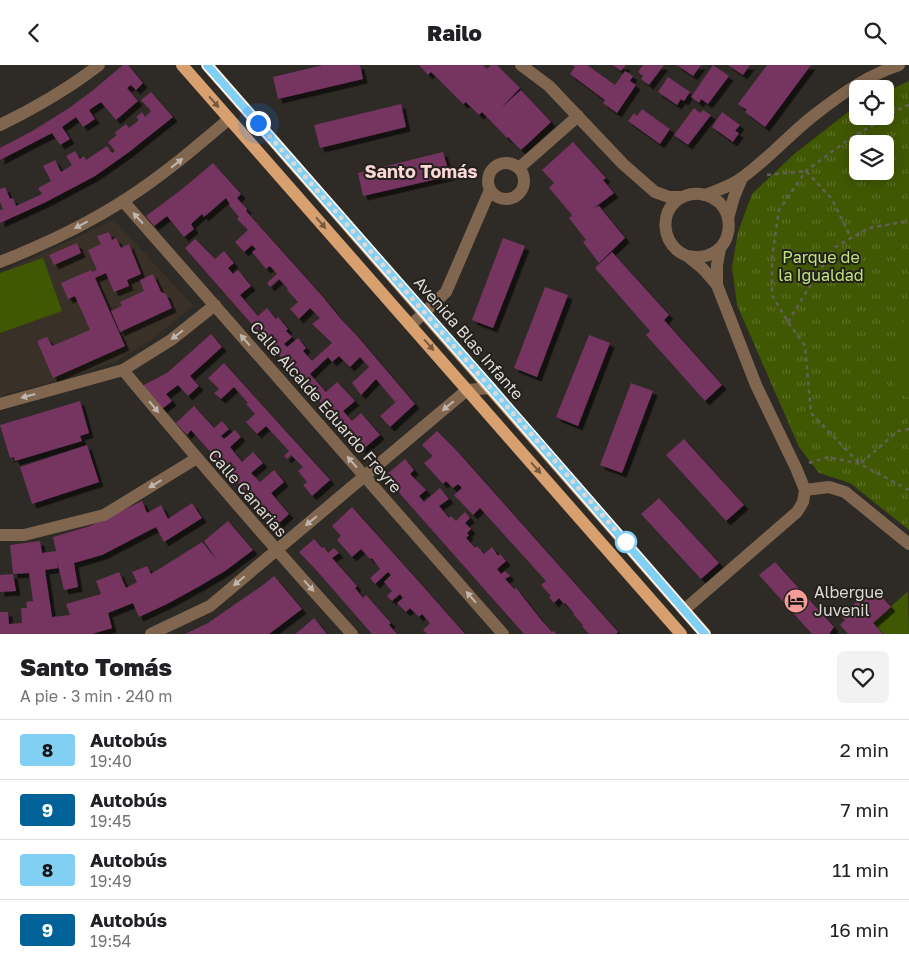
<!DOCTYPE html>
<html lang="es">
<head>
<meta charset="utf-8">
<style>
	:root { --surface:#fff; --page:#f2f2f2; --text:#202124; --muted:#757577; --line:#e0e0e0 }
	body { margin:0; font-family:"Golos Text",sans-serif; background:var(--page); color:var(--text); height:100vh; display:flex; flex-direction:column; font-size:19px; white-space:nowrap }
	* { box-sizing:border-box; margin:0 }
	p { font-size:16px; color:var(--muted) }
	.icon { flex:none; width:28px; height:28px; fill:none; stroke:currentColor; stroke-width:2; stroke-linecap:round; stroke-linejoin:round }
	.map { position:relative; height:569px; overflow:hidden }
	.drawer { display:flex; flex-direction:column; background:var(--surface); flex:1 }
	.drawer>* { flex:none }
	.badge { padding:0 10px; border-radius:4px; font-size:18px; line-height:32px }
	.fabs { position:absolute; left:849px; top:15px; display:grid; gap:10px }
	.fabs a { display:grid; place-items:center; width:45px; height:45px; border-radius:8px; background:var(--surface); box-shadow:0 2px 12px #0003; font-size:25px }
	.you { position:absolute; width:25px; height:25px; margin:-12px; border:4px solid #fff; border-radius:50%; background:#1a73e8; box-shadow:0 0 0 8px #1a73e833 }
	.map>.badge { position:absolute; translate:-50% -50%; box-shadow:0 0 0 2px #fff }
	.round { display:grid; place-items:center; flex:none; width:52px; height:52px; border-radius:8px; background:var(--page) }
	.headline { display:flex; align-items:center; justify-content:space-between; height:85px; padding:0 20px }
	h1 { font-size:24px; font-weight:800; line-height:38px }
	ul { padding:0; list-style:none }
	li { display:flex; align-items:center; gap:15px; height:60px; padding:0 20px; border-top:1px solid var(--line) }
	li div { flex:1 }
	li b { display:block; font-size:19px }
	li em { font-style:normal }
	li .badge { min-width:55px; font-weight:700; text-align:center }
	header { display:flex; justify-content:space-between; align-items:center; height:65px; padding:0 20px; background:var(--surface); font-size:22px; font-weight:800 }
	.map>svg:first-child { display:block }
	.built { fill:#393127 }
	.park { fill:url(#park-tufts); fill-rule:evenodd }
	.garden { fill:#415803 }
	.building { fill:#753461; filter:url(#shadow) }
	.lines { fill:none; stroke-linecap:round; stroke-linejoin:round }
	.path { stroke:#625f5a; stroke-width:2.5; stroke-dasharray:4 4; stroke-linecap:butt }
	.minor { stroke:#81664f; stroke-width:12 }
	.major { stroke:#d8a06f; stroke-width:12 }
	.oneway { fill:#755a41 }
	.oneway2 { fill:#c1b6ae }
	.line-casing { stroke:#fff; stroke-width:11 }
	.line { stroke:#81cff2; stroke-width:8 }
	.walk { stroke:#dcd9d6; stroke-width:5; stroke-dasharray:0 9 }
	.stop-dot { fill:#fff; stroke:#81cff2; stroke-width:2.5 }
	.labels { text-anchor:middle; dominant-baseline:central; stroke-width:4; stroke-linejoin:round; paint-order:stroke }
	.park-label { font-size:16px; fill:#bfe47a; stroke:#24201c }
	.street-label { font-size:16px; fill:#dcd9d6; stroke:#24201c }
	.poi-label { font-size:16px; fill:#dcd9d6; stroke:#24201c; text-anchor:start }
	.neighbourhood-label { font-size:18px; font-weight:bold; fill:#fbd7d5; stroke:#24201c }
</style>
</head>
<body>
<header><svg class="icon" aria-label="back" viewBox="0 0 24 24"><path d="M15 5l-7 7 7 7"/></svg>Railo<svg class="icon" aria-label="search" viewBox="0 0 24 24"><circle cx="10" cy="10" r="6"/><path d="M15 15l6 6"/></svg></header>
<div class="map">
<svg width="909" height="569" viewBox="0 0 909 569">
	<defs>
		<pattern id="park-tufts" width="24" height="20" patternUnits="userSpaceOnUse" patternTransform="scale(1.25)"><rect width="24" height="20" fill="#415803"/><path d="M3 7l-1-3M5 7V3M7 7l1-3M15 17l-1-3M17 17v-4M19 17l1-3" fill="none" stroke="#5c6f27"/></pattern>
		<filter id="shadow"><feDropShadow dx="4.5" dy="4.5" stdDeviation="0" flood-color="#0009"/></filter>
	</defs>
	<rect width="100%" height="100%" fill="#2e2a25"/>
	<path class="built" d="M114 155 193 241 149 277 116 296 77 310 0 331V208Z"/>
	<path class="park" d="M909 16V465L850 418 819 408 799 382 737 240 732 202 738 167 752 129 793 90 857 40 858 51H885V27ZM858 79H885V106H858Z"/>
	<g class="garden">
		<path d="M43 193 62 246 0 268V208Z"/>
		<path d="M906 238H909V332L893 329Z"/>
		<path d="M908 526 909 569H883L873 558Z"/>
	</g>
	<g class="building">
		<path d="M123 0H128L143 18 136 25 131 20 127 23 138 36 116 55 101 37 89 45 95 54 83 62 76 52 62 62 70 74 60 80 52 68 0 95V83L34 65 69 43 92 26Z"/>
		<path d="M323 0H360L363 14 278 34 273 12Z"/>
		<path d="M419 0H483L487 4 491 0H497L520 23 501 43 521 25 551 57 521 85 508 72 507 73 482 47 479 50 466 37 463 39 431 7 428 10Z"/>
		<path d="M572 0H587L615 20 625 6 633 11 630 16 636 20 617 48 603 38 605 35 570 9 575 2Z"/>
		<path d="M613 0H626L621 6Z"/>
		<path d="M643 0H664L649 20 641 14 643 11 638 7Z"/>
		<path d="M677 0H701L693 11Z"/>
		<path d="M713 0 729 11 708 39 701 34 699 38 691 32Z"/>
		<path d="M728 0H750L743 10Z"/>
		<path d="M767 0H811L765 62 745 47 747 45 738 39Z"/>
		<path d="M668 12 690 27 684 36 681 34 677 40 658 27Z"/>
		<path d="M151 27 173 52 163 60 129 87 95 111 46 137 0 158V145L3 144 0 137V124L5 122 10 134 13 133 16 141 42 129 38 123 51 116 43 101 55 95 61 107 72 100 66 91 75 86 80 94 84 91 86 95 107 81 112 88 115 86 108 77 117 70 114 68 126 59 129 63 139 55 136 52 142 47 145 52 151 46 141 35Z"/>
		<path d="M401 39 406 62 320 83 314 60Z"/>
		<path d="M694 43 700 48 703 45 711 50 688 80 674 70Z"/>
		<path d="M642 44 670 64 660 79 628 56 634 48 637 51Z"/>
		<path d="M722 47 740 60 735 66 739 68 733 77 712 62Z"/>
		<path d="M573 77 606 113 603 115 614 128 594 143 599 141 625 173 599 198 583 177 586 175 569 153 572 150 549 123 554 118 542 105Z"/>
		<path d="M443 87 450 111 363 131 358 108Z"/>
		<path d="M213 98 241 129 237 133 247 144 246 146 323 232 340 253 358 272 415 339 390 362 380 351 399 334 395 337 376 314 361 330 352 318 369 302 360 292 350 302 339 291 332 297 328 292 310 309 326 327 337 317 355 336 343 346 352 356 361 348 380 370 362 385 185 183 195 174 215 194 224 186 234 198 228 203 233 209 238 205 251 221 240 230 258 251 267 243 276 254 278 252 288 264 286 266 292 272 284 279 287 282 298 273 306 283 303 286 312 296 332 278 312 259 320 253 310 243 299 254 290 244 298 237 287 225 288 224 279 214 270 222 267 218 277 209 270 201 266 204 252 187 256 184 252 180 244 187 235 177 248 165 237 154 239 152 229 140 230 139 226 133 204 152 202 149 191 159 194 164 184 172 167 151 154 161 146 151 181 125Z"/>
		<path d="M109 167 112 175 116 173 121 183 129 179 141 209 127 215 129 221 114 227 106 208 95 213 125 281 53 313 37 276 47 272 52 281 90 265 75 231 68 234 61 218 91 205 92 207 97 205 88 185 101 179 97 171Z"/>
		<path d="M503 173 525 181 493 263 472 255Z"/>
		<path d="M77 178 81 188 54 200 49 190Z"/>
		<path d="M612 187 669 250 664 255 722 320 705 336 646 270 650 266 595 203Z"/>
		<path d="M153 209 161 227 166 229 172 243 120 267 111 246 122 241 120 237 144 226 140 215Z"/>
		<path d="M545 222 568 230 537 312 514 303Z"/>
		<path d="M211 269 222 282 190 311 199 321 188 331 178 320 166 329 172 336 162 344 142 321 167 308Z"/>
		<path d="M589 270 610 278 578 361 556 352Z"/>
		<path d="M224 298 330 415 312 431 303 420 307 417 298 406 303 402 291 390 287 394 284 391 289 386 266 361 257 369 246 357 255 349 246 339 248 338 234 322 221 334 214 328 219 324 208 313Z"/>
		<path d="M631 318 653 326 622 408 600 400Z"/>
		<path d="M80 336 89 368 80 371 82 376 15 396 14 392 10 393 0 360Z"/>
		<path d="M194 341 214 363 222 356 229 364 221 371 224 374 235 365 241 372 230 382 242 397 253 387 263 398 251 408 260 417 274 405 284 417 271 428 289 449 276 461 191 365 187 370 176 358Z"/>
		<path d="M437 366 457 386 618 567 616 569H589L582 561 583 560 573 549 574 548 565 538 564 539 559 533 554 538 549 532 551 531 541 520 546 516 480 443 473 450 454 430 462 423 458 419 453 423 446 416 443 419 424 398 433 391 422 380Z"/>
		<path d="M684 374 744 440 726 456 666 390Z"/>
		<path d="M87 380 99 417 32 439 20 402Z"/>
		<path d="M405 394 414 405 410 409 426 425 419 431 424 437 440 423 449 434 439 441 449 453 451 451 456 456 465 447 470 453 465 458 471 464 467 468 469 470 466 473 475 483 477 481 484 489 492 482 498 491 500 489 506 496 497 504 501 509 505 506 510 511 505 514 514 524 516 523 542 556 552 567 554 566 556 569H524L394 422 385 411Z"/>
		<path d="M659 433 719 498 701 514 641 449Z"/>
		<path d="M142 436 147 448 161 440 168 454 192 438 202 453 164 477 156 462 102 490 74 498 78 522 64 525 56 492 58 503 45 505 52 552 70 550 66 539 101 529 96 516 119 507 126 523 137 517 132 507 147 501 151 509 202 477 217 495 204 476 228 456 253 485 225 506 198 522 167 539 139 552 133 538 108 548 112 563 92 569H0V547H8L9 559 22 558 21 543H27L26 537 33 536 29 508 13 509 10 480 40 476 42 488 56 486 53 472 90 461Z"/>
		<path d="M352 442 428 527 465 569H427L423 565 430 558 422 549 419 552 410 543 406 547 397 538 403 533 400 529 392 536 387 531 392 526 384 517 391 510 388 507 375 519 370 513 380 504 372 493 370 494 361 484 352 492 337 475 341 471 332 461Z"/>
		<path d="M314 474 322 483 324 482 328 488 334 483 339 488 332 493 357 521 355 523 363 533 366 530 391 558 389 560 397 569H372L317 506 299 487Z"/>
		<path d="M775 497 834 562 829 569H812L759 510Z"/>
		<path d="M13 509 16 526 0 527V510Z"/>
		<path d="M274 511 302 544 269 569H185L208 558 263 520Z"/>
		<path d="M873 522 891 542 873 558 883 569H848L840 560 845 555 841 551Z"/>
		<path d="M314 553 327 569H295L299 566Z"/>
	</g>
	<g class="lines">
		<g class="path">
			<path d="M909 40 905 41 849 74 806 106 779 145 772 193V230L788 257 805 281 811 348 860 399 898 366 909 364"/>
			<path d="M767 110 806 106 832 134 851 173"/>
			<path d="M788 257 808 224 835 182 869 163 909 156"/>
			<path d="M809 398 828 392 860 399 909 425"/>
		</g>
		<g class="minor">
			<path d="M521 0 549 21 623 99 655 127 669 132H682"/>
			<path d="M0 60C35 43 68 24 99 0"/>
			<circle cx="506" cy="116" r="18"/>
			<path d="M519 103 578 51"/>
			<path d="M705 130C718 125 732 121 743 112 768 94 789 70 813 51 840 30 866 11 899 0"/>
			<path d="M123 136 503 569"/>
			<path d="M728 153 734 132 742 113"/>
			<path d="M687 191C737 201 743 134 700 129 691 128 682 131 675 137 661 150 663 173 677 185 680 188 683 189 687 191 692 194 697 199 702 203 707 208 712 214 717 220"/>
			<path d="M0 197C43 180 84 161 123 136 161 112 195 83 229 54"/>
			<path d="M411 260 446 227 490 125"/>
			<path d="M123 305C198 395 274 483 352 569"/>
			<path d="M0 339 123 305 171 275 215 240"/>
			<path d="M805 425 829 422 845 427 909 479"/>
			<path d="M0 470H24L104 450 197 393"/>
			<path d="M684 545 797 447 803 437 805 425 796 403 756 320 717 220V200L720 184"/>
			<path d="M151 569 210 541 467 325 491 323"/>
		</g>
		<g class="major">
			<path d="M182 0 681 569"/>
			<path d="M207 0 705 569"/>
		</g>
	</g>
	<defs><path id="oneway-solid" d="M-6-.8H1V-3.2L6.5 0L1 3.2V.8H-6Z" transform="scale(1.25)"/></defs>
	<g class="oneway">
		<use href="#oneway-solid" transform="translate(214 37) rotate(49)"/>
		<use href="#oneway-solid" transform="translate(321 158) rotate(49)"/>
		<use href="#oneway-solid" transform="translate(429 280) rotate(49)"/>
		<use href="#oneway-solid" transform="translate(536 403) rotate(49)"/>
	</g>
	<g class="oneway2">
		<use href="#oneway-solid" transform="translate(177 98) rotate(-38)"/>
		<use href="#oneway-solid" transform="translate(138 153) rotate(-132)"/>
		<use href="#oneway-solid" transform="translate(81 160) rotate(152)"/>
		<use href="#oneway-solid" transform="translate(177 270) rotate(142)"/>
		<use href="#oneway-solid" transform="translate(245 275) rotate(-131)"/>
		<use href="#oneway-solid" transform="translate(28 331) rotate(165)"/>
		<use href="#oneway-solid" transform="translate(448 341) rotate(140)"/>
		<use href="#oneway-solid" transform="translate(154 342) rotate(50)"/>
		<use href="#oneway-solid" transform="translate(352 397) rotate(-131)"/>
		<use href="#oneway-solid" transform="translate(155 419) rotate(149)"/>
		<use href="#oneway-solid" transform="translate(311 456) rotate(140)"/>
		<use href="#oneway-solid" transform="translate(239 516) rotate(140)"/>
		<use href="#oneway-solid" transform="translate(309 521) rotate(48)"/>
		<use href="#oneway-solid" transform="translate(471 532) rotate(-131)"/>
	</g>
	<g class="lines">
		<defs>
			<path id="line" d="M207 0 491 323 705 569"/>
		</defs>
		<use href="#line" class="line-casing"/>
		<use href="#line" class="line"/>
		<path class="walk" d="M258 58 626 477"/>
	</g>
	<defs>
		<symbol id="hotel-disc" viewBox="-11 -11 22 22"><circle r="9.5" fill="#f59b98" stroke="#24201c"/><path d="M-6-4.5h1.5V1H6V5H4.5V3h-9V5H-6ZM-4 0a1.8 1.8 0 1 1 3.6 0ZM.5 0V-2.5h3Q6-2.5 6 0Z" fill="#111"/></symbol>
	</defs>
	<g fill-rule="evenodd">
		<use href="#hotel-disc" x="782" y="522" width="28" height="28"/>
	</g>
	<circle class="stop-dot" cx="626" cy="477" r="10"/>
	<g class="labels">
		<g class="park-label">
			<text x="821" y="192">Parque de<tspan x="821" dy="18">la Igualdad</tspan></text>
		</g>
		<g class="street-label">
			<text transform="translate(469 273) rotate(49)">Avenida Blas Infante</text>
			<text transform="translate(326 342) rotate(49)">Calle Alcalde Eduardo Freyre</text>
			<text transform="translate(248 428) rotate(49)">Calle Canarias</text>
		</g>
		<g class="poi-label">
			<text x="814" y="527">Albergue<tspan x="814" dy="18">Juvenil</tspan></text>
		</g>
		<g class="neighbourhood-label">
			<text x="421" y="106">Santo Tomás</text>
		</g>
	</g>
</svg>
<div class="fabs">
<a><svg class="icon" aria-label="locate" viewBox="0 0 24 24"><circle cx="12" cy="12" r="6"/><path d="M12 2v4M12 18v4M2 12h4M18 12h4"/></svg></a>
<a><svg class="icon" aria-label="layers" viewBox="0 0 24 24"><path d="M12 4l9 5-9 5-9-5zM3 14l9 5 9-5"/></svg></a>
</div>
<div class="you" style="left:258px;top:58px"></div>
</div>
<section class="drawer">
<div class="headline"><div><h1>Santo Tomás</h1><p>A pie · 3 min · 240 m</p></div><a class="round"><svg class="icon" aria-label="heart" viewBox="0 0 24 24"><path d="M12 20l-8-8c-3-5 5-10 8-4 3-6 11-1 8 4z"/></svg></a></div>
<ul>
<li><span class="badge" style="background:#81cff2;color:#111">8</span><div><b>Autobús</b><p>19:40</p></div><em>2 min</em></li>
<li><span class="badge" style="background:#006297;color:#fff">9</span><div><b>Autobús</b><p>19:45</p></div><em>7 min</em></li>
<li><span class="badge" style="background:#81cff2;color:#111">8</span><div><b>Autobús</b><p>19:49</p></div><em>11 min</em></li>
<li><span class="badge" style="background:#006297;color:#fff">9</span><div><b>Autobús</b><p>19:54</p></div><em>16 min</em></li>
</ul>
</section>
</body>
</html>
